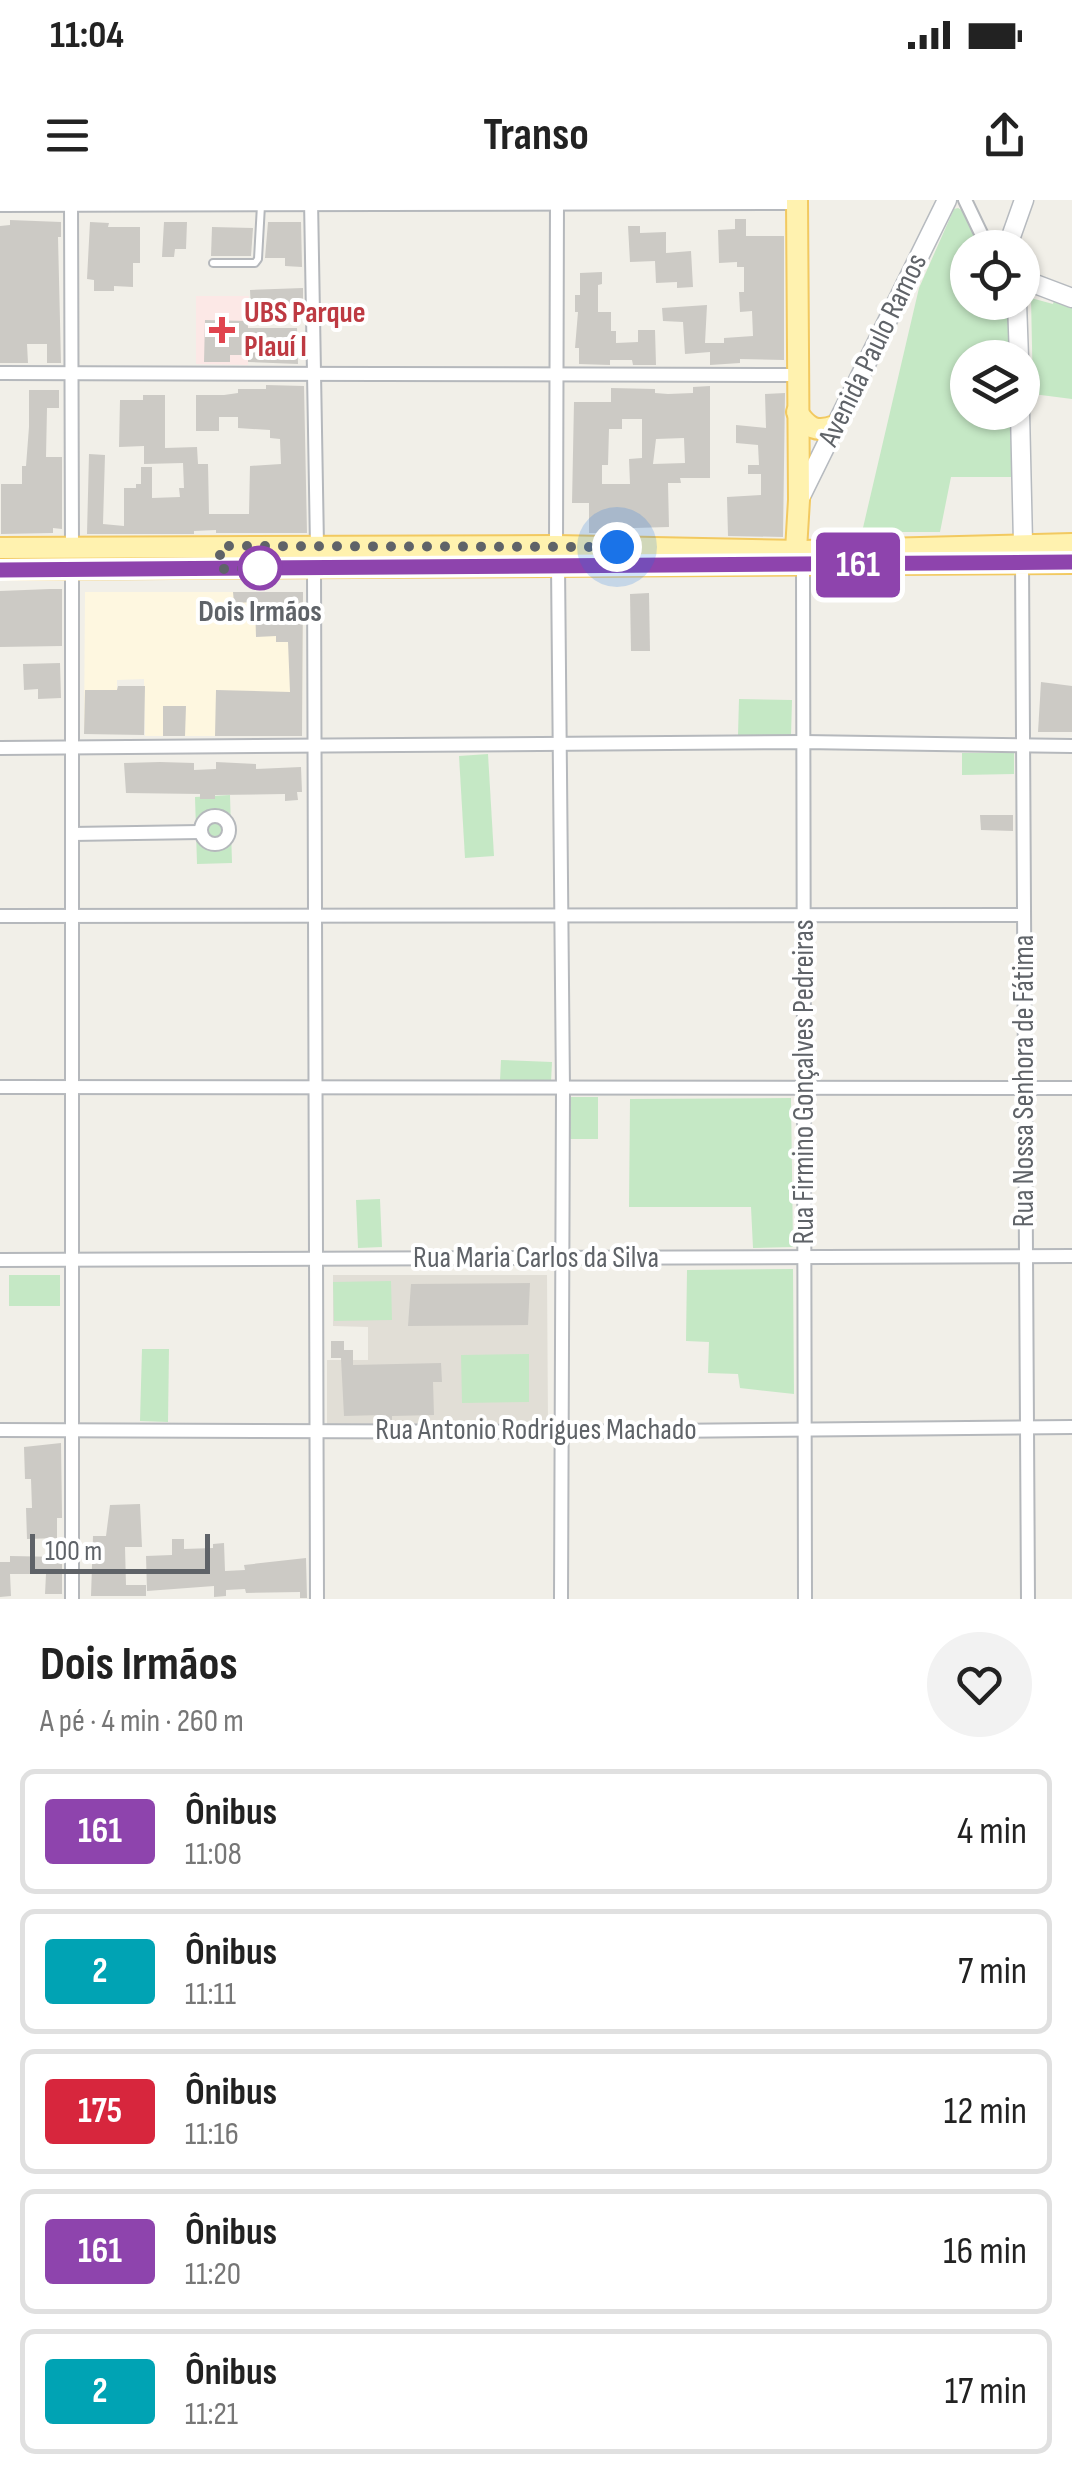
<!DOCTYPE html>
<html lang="pt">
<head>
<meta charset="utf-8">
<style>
	:root { --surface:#fff; --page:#f2f2f2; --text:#222; --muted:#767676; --line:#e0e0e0 }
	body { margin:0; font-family:"Sofia Sans Condensed",sans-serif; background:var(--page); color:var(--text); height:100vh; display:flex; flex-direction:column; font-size:38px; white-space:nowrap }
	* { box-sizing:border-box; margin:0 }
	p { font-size:32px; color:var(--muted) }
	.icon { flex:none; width:55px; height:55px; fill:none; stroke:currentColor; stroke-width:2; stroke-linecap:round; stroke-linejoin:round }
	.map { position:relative; height:1399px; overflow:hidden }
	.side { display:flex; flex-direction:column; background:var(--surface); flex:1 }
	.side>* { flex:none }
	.badge { padding:0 20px; border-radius:8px; font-size:35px; line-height:65px }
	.tools { position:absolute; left:950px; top:30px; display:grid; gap:20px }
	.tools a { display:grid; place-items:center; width:90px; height:90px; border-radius:50%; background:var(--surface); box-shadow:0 2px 8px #0004; font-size:50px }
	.scale { position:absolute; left:30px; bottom:25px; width:180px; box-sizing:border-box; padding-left:10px; border:5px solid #5f6368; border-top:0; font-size:28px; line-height:35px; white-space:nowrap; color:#5f6368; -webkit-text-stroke:8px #fff; paint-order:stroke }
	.you { position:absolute; width:50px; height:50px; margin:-25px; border:8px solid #fff; border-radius:50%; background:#1a73e8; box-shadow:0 0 0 15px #1a73e833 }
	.map>.badge { position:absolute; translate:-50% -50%; box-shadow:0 0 0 5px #fff }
	.round { display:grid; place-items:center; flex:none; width:105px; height:105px; border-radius:52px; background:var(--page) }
	.head { display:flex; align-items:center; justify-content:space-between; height:170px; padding:0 40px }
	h1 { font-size:48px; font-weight:700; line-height:75px }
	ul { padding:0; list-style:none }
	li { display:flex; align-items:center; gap:30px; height:125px; margin:0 20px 15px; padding:0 20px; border:5px solid var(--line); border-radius:15px }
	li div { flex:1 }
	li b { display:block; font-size:38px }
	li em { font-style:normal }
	li .badge { min-width:110px; font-weight:700; text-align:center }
	.status { display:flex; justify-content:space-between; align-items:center; height:70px; padding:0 50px; background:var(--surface); direction:ltr }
	.status svg { height:28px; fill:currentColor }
	header { display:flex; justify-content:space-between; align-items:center; height:130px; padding:0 40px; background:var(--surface); font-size:45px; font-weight:700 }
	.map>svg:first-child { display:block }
	.commercial { fill:#fef7e0 }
	.education { fill:#e1ded6 }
	.medical { fill:#fce8e6 }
	.green { fill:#c5e8c5 }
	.building { fill:#cccac5; fill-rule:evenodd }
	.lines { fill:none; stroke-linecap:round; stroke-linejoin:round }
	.lane-casing { stroke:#b5b8bc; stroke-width:10 }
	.street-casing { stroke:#b5b8bc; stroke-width:16 }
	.secondary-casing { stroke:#b6babf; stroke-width:21 }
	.primary-casing { stroke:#f2c960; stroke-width:24 }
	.lane { stroke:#fff; stroke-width:6 }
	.street { stroke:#fff; stroke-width:12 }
	.secondary { stroke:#fff; stroke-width:18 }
	.primary { stroke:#fff2af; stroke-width:20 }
	.line-casing { stroke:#fff; stroke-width:22 }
	.line { stroke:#8e44ad; stroke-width:15 }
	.walk { stroke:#5f6368; stroke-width:10; stroke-dasharray:0 18 }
	.health-dot { fill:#e0444e; stroke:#fff; stroke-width:4 }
	.stop-dot { fill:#fff; stroke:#8e44ad; stroke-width:5 }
	.labels { text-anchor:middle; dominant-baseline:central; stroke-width:8; stroke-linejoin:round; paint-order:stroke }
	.health-label { font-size:30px; font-weight:bold; fill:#be3a42; stroke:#fff; text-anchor:start }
	.street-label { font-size:30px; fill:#5f6368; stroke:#fff }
	.stop-label { font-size:30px; font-weight:bold; fill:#5f6368; stroke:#fff }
</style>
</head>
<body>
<div class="status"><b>11:04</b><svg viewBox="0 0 49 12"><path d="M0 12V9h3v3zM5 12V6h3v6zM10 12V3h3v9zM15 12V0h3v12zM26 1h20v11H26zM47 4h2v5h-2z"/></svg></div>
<header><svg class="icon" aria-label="menu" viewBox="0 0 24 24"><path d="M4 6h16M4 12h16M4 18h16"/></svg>Transo<svg class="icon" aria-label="share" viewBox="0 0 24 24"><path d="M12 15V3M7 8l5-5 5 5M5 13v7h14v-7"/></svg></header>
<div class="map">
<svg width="1072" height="1399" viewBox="0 0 1072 1399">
	<rect width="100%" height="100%" fill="#f1efe8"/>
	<path class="commercial" d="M85 392H303L302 536H145L144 479 117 480V534H84Z"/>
	<path class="education" d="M333 1075H547L548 1225 327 1228V1160H368V1127L333 1126Z"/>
	<path class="medical" d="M196 96H249L248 165 196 164Z"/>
	<g class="green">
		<path d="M958 8 965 12 982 47 968 48V102H1009L1011 157 968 158V212L1011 213 1012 277H951L940 332H862L919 88 954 9Z"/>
		<path d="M1031 98 1053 104 1054 100 1072 107V199L1033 194Z"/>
		<path d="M739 499 792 500 791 536 738 535Z"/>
		<path d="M962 553H1014V574L962 575Z"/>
		<path d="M488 554 494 656 465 658 459 556Z"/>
		<path d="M230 595 232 663 197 664 195 597Z"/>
		<path d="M501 860 552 862 551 882 500 881Z"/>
		<path d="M568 897H598V939H567Z"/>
		<path d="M791 898 793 1047 753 1048 751 1007H629L630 899Z"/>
		<path d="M380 999 382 1047 358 1048 356 1000Z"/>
		<path d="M793 1069 794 1194 740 1188 738 1174 708 1173 709 1142 686 1141 687 1070Z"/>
		<rect x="9" y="1075" width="51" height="31"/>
		<path d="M391 1081 392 1120 334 1121 333 1082Z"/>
		<path d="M142 1149H169L168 1222 140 1221Z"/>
		<path d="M529 1154V1202L462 1203 461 1155Z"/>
	</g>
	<g class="building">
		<path d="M735 19H746V36H784V160L740 159V163L710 165V152L685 154 683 122 663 121 662 108 707 105 705 143H724V138L753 136 752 111 740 112 739 92H744V67H737V62L719 63 718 30 735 29Z"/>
		<path d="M10 20 61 22V37H58L61 163H47V144H27L28 163H0V26L10 25Z"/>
		<path d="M90 22 109 23 108 27H140V63H133V87L114 86V91H94V80L87 79Z"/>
		<path d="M164 22H187L186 49H175L174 57H162Z"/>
		<path d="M268 22H301L302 67 285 66V58H265Z"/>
		<path d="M628 26H640V33L666 32V53L691 51 693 87 677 88V82L656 83 655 61 630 62Z"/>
		<path d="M212 27 253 28 251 56H211Z"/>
		<path d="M602 72V84L598 85V112H611V131H616V143L638 142V130H655L656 165H633L632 160H610V165L579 164V148H575L578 112H575V95H580V73Z"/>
		<path d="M303 88V109L251 110 250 90Z"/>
		<path d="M205 120 248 121V128H297L298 164 248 162V155H230V162H204Z"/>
		<path d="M266 185 304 186 307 333H216V330L194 331V334H87L89 254 105 255 103 324 124 326V288H136V284H141V267H152V298L180 297 179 288H184L183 263 144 264V246L119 247 120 200H143V195H165V248L197 247 198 264H208L209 314H249L250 266 281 264 280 239 270 238V230L238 228V217H219V231H196V195H224L238 193V189H266Z"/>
		<path d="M710 186V278H680L681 283H668L669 327 600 329V333H589V303H572L574 202H611V188L655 189V193L668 194 693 193V187ZM622 219H642V258L629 259 630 284H602V265H608L609 229H622ZM684 238 685 263 653 264 656 239Z"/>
		<path d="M29 190H59V208H47L46 257H62V329L53 328V333L1 334V284H22V266H26L29 227Z"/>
		<path d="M785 193 783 337 728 336 727 297 761 295V274H748V265H759L758 245 736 243V225L766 228 765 194Z"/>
		<path d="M50 389H62V446L0 447V391Z"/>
		<path d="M233 392H303L302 536H215L216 490 290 492 288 442H276V436L256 437 255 402 234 403Z"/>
		<path d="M649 393 650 451H631L630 394Z"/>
		<path d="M60 463 61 498 38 499V489L24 490 23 464Z"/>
		<path d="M1041 482 1072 486V532H1038Z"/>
		<path d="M118 486H145L144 535 84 534 85 490H117Z"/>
		<path d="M163 506H186L185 536H163Z"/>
		<path d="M160 562 194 563V570L216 569V562L256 564V569L301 567 302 592H297L298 600 285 601V594L215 595V599H200V594L126 593 124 563Z"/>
		<path d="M980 615H1013V631L981 630Z"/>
		<path d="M530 1083 528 1125 408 1126 411 1084Z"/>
		<path d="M331 1141H344V1150H353V1165L441 1163 442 1182H433L434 1215 392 1216V1221H382V1215L344 1216 341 1158H331Z"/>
		<path d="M61 1243 62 1318H57V1338L27 1339 26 1308H32L31 1279H25L24 1247Z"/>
		<path d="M140 1304 142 1347H125L126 1385H146V1396H91L93 1336H106L110 1305Z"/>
		<path d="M172 1339H184V1349L213 1348V1344L224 1343 225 1371 245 1370 244 1365 306 1358 307 1398H300V1392L246 1393 245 1389 226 1390V1396L214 1397V1386L147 1391 146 1356 172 1355Z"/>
		<path d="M10 1356 62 1357V1394H45L46 1374H10L11 1396 0 1397V1362H10Z"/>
	</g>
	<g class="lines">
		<defs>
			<path id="lane" d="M213 63H255L258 59 261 5"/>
			<g id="street">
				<path d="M71 0 72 347"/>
				<path d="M311 0 317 346"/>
				<path d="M965 0 988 48"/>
				<path d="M0 5 796 3"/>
				<path d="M0 173 796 175"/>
				<path d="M556 346 557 0"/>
				<path d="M1022 362 1028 1399"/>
				<path d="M558 365 563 889 561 1399"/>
				<path d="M803 365 805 1399"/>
				<path d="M314 367 317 1399"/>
				<path d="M0 548 804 542 1072 546"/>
				<circle cx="215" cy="630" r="14"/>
				<path d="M72 634 200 632"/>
				<path d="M0 716 1023 715"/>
				<path d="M0 887 1072 888"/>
				<path d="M0 1060 1072 1056"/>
				<path d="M0 1230 560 1232 1072 1227"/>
				<path d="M72 1399V369"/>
			</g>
			<g id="secondary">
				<path d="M1007 48 1024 0"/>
				<path d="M1022 79 1072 98"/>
				<path d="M1017 102 1019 158"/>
				<path d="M1020 212 1023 343"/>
				<path d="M799 300 947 0"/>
			</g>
			<g id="primary">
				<path d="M797 212C808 228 816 233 835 226"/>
				<path d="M0 348 556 346 802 351 1072 344"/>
				<path d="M796 350 799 300 797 0"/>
				<path d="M0 369 1072 363"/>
			</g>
		</defs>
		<use href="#lane" class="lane-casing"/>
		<use href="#street" class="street-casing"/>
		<use href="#secondary" class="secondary-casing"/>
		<use href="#primary" class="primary-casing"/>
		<use href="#lane" class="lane"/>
		<use href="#street" class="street"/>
		<use href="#secondary" class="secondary"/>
		<use href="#primary" class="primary"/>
	</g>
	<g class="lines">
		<defs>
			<path id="line" d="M0 370 1072 362"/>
		</defs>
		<use href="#line" class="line-casing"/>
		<use href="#line" class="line"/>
		<path class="walk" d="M260 368 220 369V346L617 347"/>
	</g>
	<path class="health-dot" d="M217 115h10v10h10v10h-10v10h-10v-10h-10v-10h10z"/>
	<circle class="stop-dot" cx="260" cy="368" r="20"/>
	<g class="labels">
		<g class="health-label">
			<text x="244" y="113">UBS Parque<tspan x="244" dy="34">PIauí I</tspan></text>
		</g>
		<g class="street-label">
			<text transform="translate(873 150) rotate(-64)">Avenida Paulo Ramos</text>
			<text transform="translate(1024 881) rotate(-90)">Rua Nossa Senhora de Fátima</text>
			<text transform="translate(804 882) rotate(-90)">Rua Firmino Gonçalves Pedreiras</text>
			<text x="536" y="1058">Rua Maria Carlos da Silva</text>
			<text x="536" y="1230">Rua Antonio Rodrigues Machado</text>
		</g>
		<g class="stop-label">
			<text x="260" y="412">Dois Irmãos</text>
		</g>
	</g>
</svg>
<div class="tools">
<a><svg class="icon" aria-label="locate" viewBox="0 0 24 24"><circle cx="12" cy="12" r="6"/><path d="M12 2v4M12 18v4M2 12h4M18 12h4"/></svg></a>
<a><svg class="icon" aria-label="layers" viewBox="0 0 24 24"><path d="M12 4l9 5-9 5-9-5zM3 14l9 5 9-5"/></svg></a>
</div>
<div class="scale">100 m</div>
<div class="you" style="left:617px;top:347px"></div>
<b class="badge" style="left:858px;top:365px;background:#8e44ad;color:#fff">161</b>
</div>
<section class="side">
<div class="head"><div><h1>Dois Irmãos</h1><p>A pé · 4 min · 260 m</p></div><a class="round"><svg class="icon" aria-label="heart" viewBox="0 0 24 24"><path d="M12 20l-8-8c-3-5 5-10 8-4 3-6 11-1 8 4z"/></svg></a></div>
<ul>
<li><span class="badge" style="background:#8e44ad;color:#fff">161</span><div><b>Ônibus</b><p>11:08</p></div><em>4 min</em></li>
<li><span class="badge" style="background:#00a3b4;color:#fff">2</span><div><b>Ônibus</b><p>11:11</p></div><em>7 min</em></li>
<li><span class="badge" style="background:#d7263d;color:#fff">175</span><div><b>Ônibus</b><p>11:16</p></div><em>12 min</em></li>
<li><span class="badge" style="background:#8e44ad;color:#fff">161</span><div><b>Ônibus</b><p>11:20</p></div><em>16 min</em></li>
<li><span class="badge" style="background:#00a3b4;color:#fff">2</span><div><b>Ônibus</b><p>11:21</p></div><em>17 min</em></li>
</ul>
</section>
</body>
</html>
